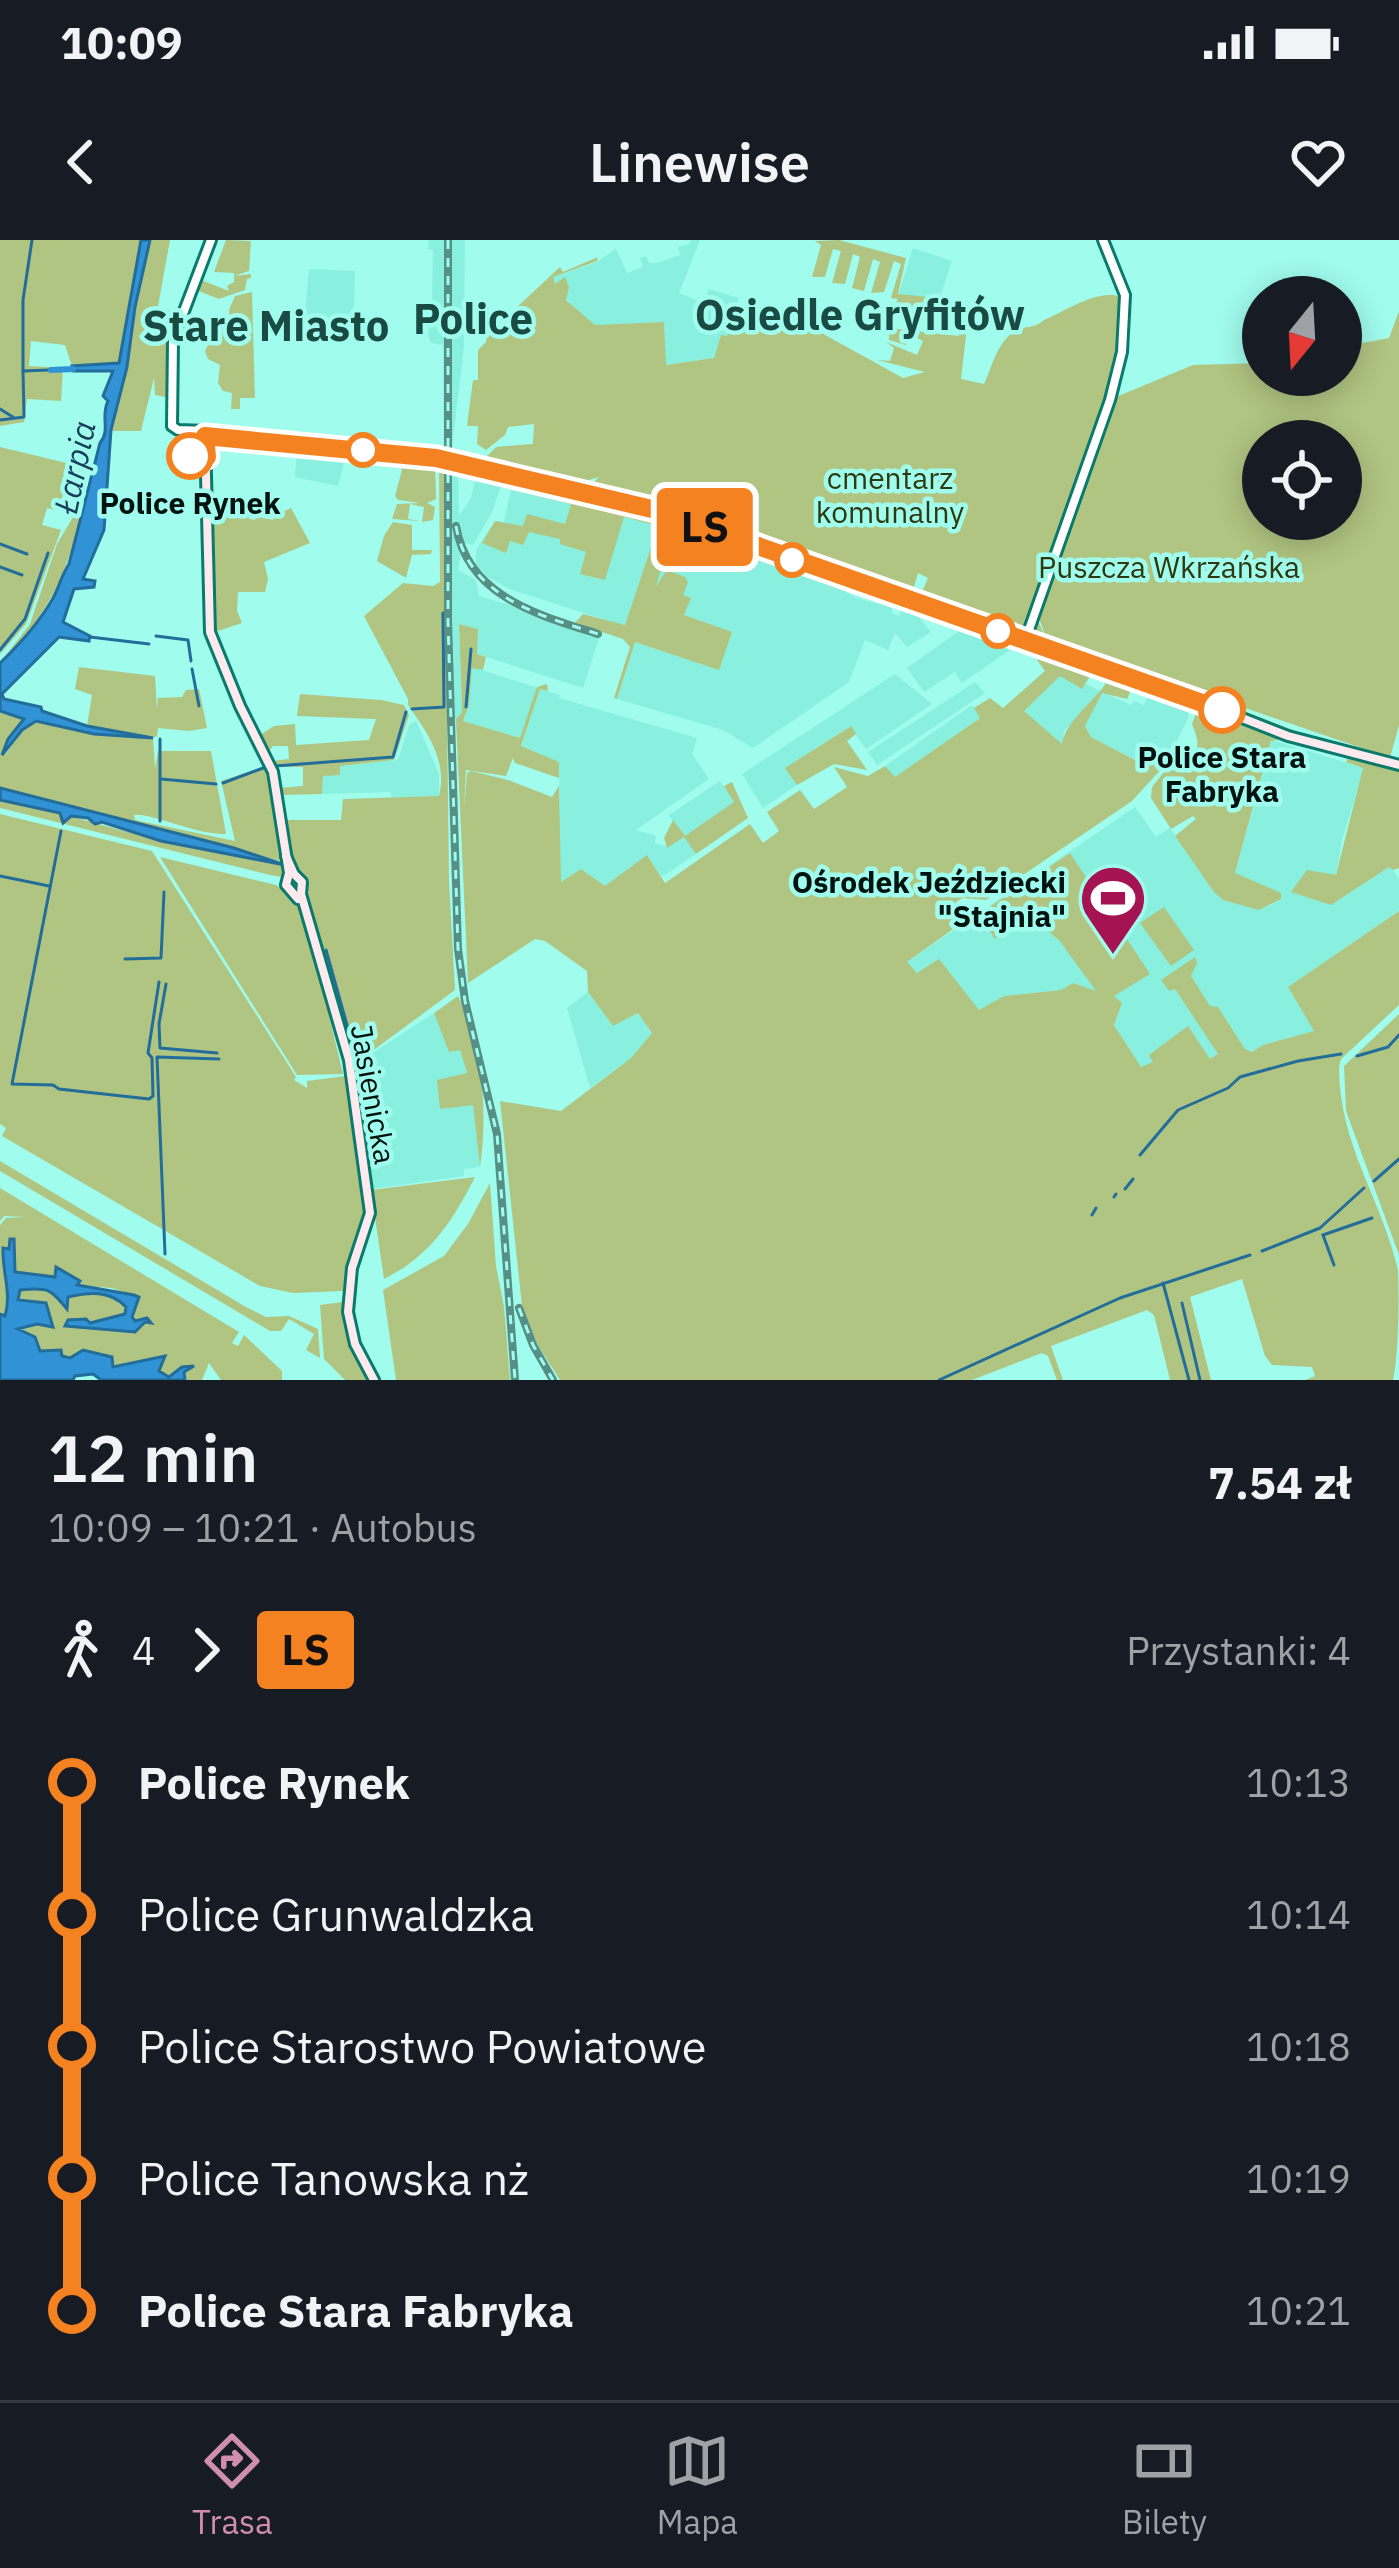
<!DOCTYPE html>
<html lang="pl">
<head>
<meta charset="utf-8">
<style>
	:root { --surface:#171b24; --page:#242831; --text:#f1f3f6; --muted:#9ea1a6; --line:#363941; --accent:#cf8eac }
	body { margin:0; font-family:"IBM Plex Sans",sans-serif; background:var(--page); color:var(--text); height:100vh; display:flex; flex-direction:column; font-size:45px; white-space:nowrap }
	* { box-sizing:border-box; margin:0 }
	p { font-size:39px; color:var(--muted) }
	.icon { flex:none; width:66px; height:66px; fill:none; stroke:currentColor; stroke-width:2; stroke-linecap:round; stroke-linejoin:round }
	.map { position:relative; height:1140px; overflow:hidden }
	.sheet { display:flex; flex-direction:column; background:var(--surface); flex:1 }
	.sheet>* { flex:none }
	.badge { padding:0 24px; border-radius:9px; font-size:42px; line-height:78px }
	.needle { width:78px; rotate:198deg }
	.fabs { position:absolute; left:1242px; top:36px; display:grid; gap:24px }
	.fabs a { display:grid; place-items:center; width:120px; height:120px; border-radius:50%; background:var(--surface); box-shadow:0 6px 30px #0003; font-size:60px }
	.map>.badge { position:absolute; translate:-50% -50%; box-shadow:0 0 0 6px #fff }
	.legs { display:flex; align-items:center; gap:18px; height:132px; padding:0 48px; font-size:39px }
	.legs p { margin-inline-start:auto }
	.overview { display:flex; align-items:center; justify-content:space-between; height:204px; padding:0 48px }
	h1 { font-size:66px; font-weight:600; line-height:90px }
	ul { padding:0 48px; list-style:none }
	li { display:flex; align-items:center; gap:42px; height:132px; font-size:45px }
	li i { display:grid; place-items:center; width:18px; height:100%; margin:0 15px; background:currentColor }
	li i::after { content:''; width:30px; height:30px; margin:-15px; border:9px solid; border-radius:50%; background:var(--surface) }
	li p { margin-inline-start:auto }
	li:first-child i { background:linear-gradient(#0000 50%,currentColor 0) }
	li:last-child i { background:linear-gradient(currentColor 50%,#0000 0) }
	.status { display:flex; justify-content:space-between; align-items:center; height:84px; padding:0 60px; background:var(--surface); direction:ltr }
	.status svg { height:33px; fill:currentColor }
	header { display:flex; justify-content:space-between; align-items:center; height:156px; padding:0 48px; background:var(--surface); font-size:54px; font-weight:600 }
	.tab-bar { display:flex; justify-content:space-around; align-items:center; height:168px; border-top:3px solid var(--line); background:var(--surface); font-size:33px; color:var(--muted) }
	.tab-bar a { display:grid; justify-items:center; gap:6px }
	.tab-bar .selected { color:var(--accent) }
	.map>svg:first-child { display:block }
	.built { fill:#89f0df }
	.green { fill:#b0c582; fill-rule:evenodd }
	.water { fill:#3193d5; stroke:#226d9a; stroke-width:3 }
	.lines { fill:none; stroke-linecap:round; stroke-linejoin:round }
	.stream { stroke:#226d9a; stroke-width:3 }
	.canal { stroke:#3193d5; stroke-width:6 }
	.tertiary-casing { stroke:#0a7a6d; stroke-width:14 }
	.secondary-casing { stroke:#0a7a6d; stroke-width:14 }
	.tertiary { stroke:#fff; stroke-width:8 }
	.secondary { stroke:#fceaee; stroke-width:8 }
	.rail-casing { stroke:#558f86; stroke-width:8 }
	.rail { stroke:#a0fced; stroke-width:3; stroke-dasharray:9; stroke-linecap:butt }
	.line-1-casing { stroke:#fff; stroke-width:27 }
	.line-1 { stroke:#f58220; stroke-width:18 }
	.stop-1-dot { fill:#fff; stroke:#f58220; stroke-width:6 }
	.labels { text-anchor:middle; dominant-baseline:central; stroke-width:9; stroke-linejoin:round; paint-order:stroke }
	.park-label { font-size:30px; fill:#2e390f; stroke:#a0fced }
	.stop-label { font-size:30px; font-weight:bold; fill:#001310; stroke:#a0fced }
	.poi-label { font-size:30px; font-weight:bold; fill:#001310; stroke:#a0fced; text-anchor:end }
	.street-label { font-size:30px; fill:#001310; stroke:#a0fced }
	.water-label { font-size:33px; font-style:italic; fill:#183e5a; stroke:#a0fced }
	.district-label { font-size:42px; font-weight:bold; fill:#194b44; stroke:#a0fced }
</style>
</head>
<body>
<div class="status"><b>10:09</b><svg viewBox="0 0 49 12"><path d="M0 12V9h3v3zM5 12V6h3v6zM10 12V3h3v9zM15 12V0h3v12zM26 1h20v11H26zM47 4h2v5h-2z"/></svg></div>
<header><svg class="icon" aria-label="back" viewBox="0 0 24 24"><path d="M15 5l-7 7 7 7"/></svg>Linewise<svg class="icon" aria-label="heart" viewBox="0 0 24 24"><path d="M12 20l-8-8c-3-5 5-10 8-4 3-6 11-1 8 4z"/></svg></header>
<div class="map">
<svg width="1399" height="1140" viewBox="0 0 1399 1140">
	<rect width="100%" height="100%" fill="#a0fced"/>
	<g class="built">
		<path d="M429 0H465L464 107 452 207V224L458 226 459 276 471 258 475 240 501 246 492 272 473 305 463 303 458 330 476 340 479 356 601 392 583 448 477 414V389L459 384 462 472 456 479 446 478 443 105 431 103 428 96 432 64 433 10 428 9Z"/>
		<path d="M690 0H700L679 53 704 63 709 49 739 58 727 97 721 96 714 118 665 125 664 82 590 87 568 60H557L553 37 597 22 616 9 627 33 643 27 640 18 646 16 649 23H657L680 15 678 7 690 4Z"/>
		<path d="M913 8 952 21 936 70 895 66Z"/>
		<path d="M309 29 355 31 353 97 303 98Z"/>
		<path d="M298 191 351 197 338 246 295 237Z"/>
		<path d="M511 249 659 286 625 386 512 350 489 338 476 324V310L495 281 504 282Z"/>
		<path d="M673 291 757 319 759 313 849 344 846 352 857 358 892 368V374L899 376 903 368 917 375 931 392 907 407 895 393 888 410 865 400 849 442 753 508 723 490 617 459 635 402 718 429 731 393 684 375 656 346Z"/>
		<path d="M963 388 1010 410 962 443 955 432 924 452 907 428Z"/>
		<path d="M472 427 538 448 520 498 463 481 469 465Z"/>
		<path d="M1062 433 1131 465 1134 461 1144 465 1151 448 1183 460 1189 470 1188 478 1166 524 1144 511 1136 520 1091 497 1085 485 1099 458 1064 491 1063 505 1049 497 1023 471Z"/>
		<path d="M895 434 932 464 866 509 850 486 786 528 797 545 763 568 742 534Z"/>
		<path d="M975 442 985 453 877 525 868 512Z"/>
		<path d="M540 449 560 455 559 458 697 498 692 514 709 539 636 590 656 596 655 603 667 607 684 596 669 575 720 541 735 562 685 596 696 614 662 637 647 616 605 646 581 629 560 643 559 522 521 507Z"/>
		<path d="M972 465 981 477 894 538 885 526Z"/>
		<path d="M416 481 439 534V557H391V552L322 554 323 535 339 526 398 520 409 485Z"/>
		<path d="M1272 500 1364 528 1342 600 1336 636 1339 660 1390 626 1399 639V671L1288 747 1315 791 1263 805 1252 812 1245 809 1218 767 1202 787 1219 814 1165 848 1140 827 1114 784 1122 763 1073 743 1061 750 1004 756 979 771 939 720 916 734 907 722 1135 567 1156 597 1170 588 1214 652 1259 670 1271 665 1281 659 1235 634Z"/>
		<path d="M588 752 613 786 638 773 652 793 631 818 590 848 567 768Z"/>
		<path d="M434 773 449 811 460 810 467 834 441 869 473 864 480 927 464 929V936L371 949 354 825Z"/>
	</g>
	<g class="green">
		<path d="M0 0H141L119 123 72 126 65 105 31 101 29 126 63 128 61 161 27 159 24 182 0 186Z"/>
		<path d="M150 0H170L158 66 180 74 169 110 170 158 155 155 154 138 141 191H111L127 127 135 67Z"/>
		<path d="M226 0 251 1 249 31 234 36 251 34V38L247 39 245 50 219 59 196 50 201 40 229 51 227 46 234 42V33L214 32Z"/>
		<path d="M839 0 906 18 898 54 939 58 935 67 896 65 898 59 891 58 901 24 894 21 884 52 871 53 880 22 873 19 864 51 852 48 860 17 853 14 845 44 832 43 841 11 833 9 825 37H812L821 5 815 1Z"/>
		<path d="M598 17 597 21 553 37 555 44 565 37 569 47 566 60 595 85 664 82 666 125 714 118 721 95 727 96 735 70 768 71 807 85 903 138 925 132 877 120 890 121 894 108 886 102 917 115 923 101 912 95 906 105 889 100V88L959 96 961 86 967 87 961 139 984 144C993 125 997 101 1016 91 1027 85 1034 89 1044 80 1065 71 1099 48 1121 57L1122 94 1109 155 1022 391 927 357 922 352 928 338 918 333 914 347 787 307 782 311 687 274 586 250 599 237 568 246 481 222 496 207 533 204 534 184 508 187 505 195 486 210 477 204 478 186H467L473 140H478V110L486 102 489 74 502 72 498 77 502 81 560 27 563 32Z"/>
		<path d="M252 52 255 158H240V169H231L232 153 223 151 218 143 220 125 208 119 205 111 221 80 230 81 229 70 235 56Z"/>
		<path d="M1399 71V485L1390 518 1385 520 1284 494 1034 401 1031 391 1038 381 1045 397 1067 410 1177 445 1305 495 1382 515 1068 407 1045 395 1039 378 1116 157 1193 125 1263 123V135H1341V107L1389 98ZM1263 201H1341V279H1263Z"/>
		<path d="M0 207 83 227 69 273 47 268 42 285 61 290 26 384 0 414Z"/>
		<path d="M397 219 435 223 436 259 427 263 435 267 433 280 422 282 424 267 410 264 408 279 420 281 392 279 397 264 420 263 398 260 395 256 402 230Z"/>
		<path d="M439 223 444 224 449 642 455 750 375 809 355 815 351 813 304 653 305 639 291 620 283 580H341L343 559 439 556C448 521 427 492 408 465V459L364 376 403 343 433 346 440 342Z"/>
		<path d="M513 237 663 275 760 310 757 320 710 304 707 308 671 297 656 346 667 330 685 337 688 342 683 355 691 358 684 375 732 392 719 430 635 402 617 459 614 458 630 407 623 399 575 383 583 374 625 385 658 286 624 277 605 340 580 334 586 312 560 304V299L529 292 523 305 510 301 506 313 482 303 495 281 523 286 527 274 565 284 571 264 511 249 507 244Z"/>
		<path d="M212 266 229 271 248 266 249 279 255 280 256 276 273 280 274 276 291 268 310 303 264 322 268 339 265 352H238L237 371 242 383 215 392Z"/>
		<path d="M79 267 84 268C67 333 49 375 0 423L30 384 57 304Z"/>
		<path d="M393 282 412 285V310H432L431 314 412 315 406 338 377 321 384 296Z"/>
		<path d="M459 384 478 389 477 414 486 417 483 430 472 428 469 465 463 481 520 498 537 447 547 444 548 451 540 449 521 506 559 522V538L515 523 513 518 506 536 466 530 464 570 467 533 471 531 508 540 552 557 559 546 561 642 581 629 605 646 647 615 665 643 750 584 763 603 779 591 767 572 800 550 814 569 847 547 834 527 868 536 885 526 895 537 980 478 974 468 990 458 1003 468 1045 431 1037 420 1044 415 1094 430 1082 449 1060 436 1024 471 1062 504C1066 478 1101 458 1111 434L1135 441 1127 459 1102 453 1085 486 1091 497 1135 520 1143 510 1166 524 1132 561 986 660 963 658 957 661 955 674 963 682 907 722 917 733 939 719 979 770 1004 756 1061 750 1073 743 1096 751 1059 700 1029 676 995 699 979 674 1070 613 1150 734 1114 756 1122 763 1114 785 1141 827 1153 822 1149 815 1188 786 1210 819 1218 814 1175 749 1169 751 1161 740 1195 717 1197 723 1191 736 1210 766 1218 767 1245 809 1252 812 1263 805 1314 791 1288 747 1399 671V765L1341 819 1339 827C1339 905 1381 957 1398 1030 1399 1058 1399 1112 1393 1140H1305L1315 1136 1312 1127 1272 1125 1265 1116 1242 1039 1190 1057 1211 1140H1170L1154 1075 1147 1070 1051 1106 1063 1140H1057L1048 1116 1042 1113 972 1140H560L530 1093 522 1066 500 861 561 871 631 818 652 793 638 773 613 786 588 752 587 731 545 701 535 699 468 743 456 479 462 472Z"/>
		<path d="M79 427 155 436 157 469 158 458 182 457 186 450 199 449 207 488 189 491 158 488 157 496 153 498 155 529 158 511H211L226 594C195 595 152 573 134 575L135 580 235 601 221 541 267 526 284 622 0 548V471L24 478 8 499 5 515 22 490 36 481 93 494 151 499 87 486 92 455 75 449Z"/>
		<path d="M300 454 381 460 404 465 409 475 394 520 340 526V535L323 536 322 554 280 555 279 548 303 546V527H275L272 521 289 519 288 506H273L269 511 260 495 274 486 295 484 296 505 369 500 376 479 297 476Z"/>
		<path d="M1208 469 1280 496 1278 500 1271 501 1235 633 1281 653V659L1259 670 1223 660 1214 652 1175 596 1196 579 1193 576 1171 589 1151 558 1152 547 1176 517 1190 522C1200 508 1199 502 1192 484L1196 473Z"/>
		<path d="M851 486 856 494 847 501 867 530 834 524 797 545 785 528Z"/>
		<path d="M1348 517 1399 529V628L1393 630 1389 627 1331 665 1291 652 1307 630 1336 635 1363 528 1346 522Z"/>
		<path d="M732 542 748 578 696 614 684 597 667 608 664 598 673 580 685 596 734 562 724 546Z"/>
		<path d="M0 560C53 570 101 585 154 599 196 610 242 614 285 625L282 637 270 635 0 568Z"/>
		<path d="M0 574 152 611 296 837 294 840 307 848V841L346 836 365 978 347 1026 344 1051 293 1053 260 1046 2 896 6 888 0 884Z"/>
		<path d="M160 617 276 645 298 661 309 691 343 834 297 835Z"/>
		<path d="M1164 667 1194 710 1171 726 1140 683Z"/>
		<path d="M458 756C483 808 488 872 480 927L473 865 440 869 437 840 467 833 460 810 449 812 434 773Z"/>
		<path d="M1399 774V1015L1346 871 1344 826Z"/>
		<path d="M0 921 246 1067 266 1077 289 1076 318 1089 320 1118 306 1110 314 1094 289 1079 281 1091H270L0 931Z"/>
		<path d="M475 937C452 982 430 1016 384 1039L371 950Z"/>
		<path d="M490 943 496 1026 504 1067 510 1140H396L383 1050 444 1016 468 984Z"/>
		<path d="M0 948 239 1092 232 1103 238 1106 244 1095 282 1131V1140H221L209 1123 202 1140H185L184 1131 193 1127H182L169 1138 159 1131 160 1120 113 1127 100 1113 77 1112 70 1118 61 1116V1111H39L30 1094 18 1091 32 1087 31 1060H17L19 1050 39 1047 55 1052 63 1066 67 1057C89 1052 109 1050 126 1067V1075L89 1083 86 1079 68 1080 65 1085H140L146 1078 135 1082 132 1077 139 1058 112 1048 75 1045 56 1028V1037L14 1032V1000L9 1010 4 1009 8 1069 5 1076 0 1074V985L6 978 25 977 4 976 0 981Z"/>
		<path d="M343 1062C342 1092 355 1115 372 1140H345L324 1119 320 1065Z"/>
	</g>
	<g class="water">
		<path d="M141 0H150L135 67 127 127 111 190 104 290 83 339 95 341 94 347 74 349 63 382 90 396 89 401 59 397 2 454 4 459 41 467 42 471 87 486 153 498 94 494 36 481 22 490 2 515 8 499 24 479 0 471V423C20 404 38 384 52 360 59 348 61 336 69 324L100 203C111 190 100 177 108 161L103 156 113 131H73L72 126 119 123Z"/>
		<path d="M0 548 234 608 285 625 161 601 102 582 95 584 88 578 71 576 63 583 60 573 0 560Z"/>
		<path d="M10 999H14L15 1032 55 1037 56 1027 80 1041 77 1045 134 1055 139 1057 132 1077 135 1081 147 1078 151 1083 145 1082 135 1092 65 1086 68 1080 86 1079 90 1083 125 1074 126 1067C110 1050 89 1052 68 1057L67 1069C50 1049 49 1047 20 1050L18 1060 46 1063 53 1087 37 1084 18 1089 35 1097 40 1111 61 1110 62 1116 70 1118 83 1110 112 1117 113 1127 165 1116 159 1131 169 1137 182 1127 194 1126 184 1132 185 1140H101L93 1134 75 1136 73 1140H0V1074L5 1076C12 1053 2 1032 3 1008L9 1009Z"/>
	</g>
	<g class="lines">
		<g class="stream">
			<path d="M23 131V60L32 0"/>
			<path d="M0 169 13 177"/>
			<path d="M0 180 24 177 23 131 49 130"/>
			<path d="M0 304 27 314"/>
			<path d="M0 327 22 335"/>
			<path d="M156 396 188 400 191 421"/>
			<path d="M90 397 149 404"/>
			<path d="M0 410 25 379 48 313"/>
			<path d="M192 429 199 466"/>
			<path d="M466 467 471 409"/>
			<path d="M412 469 444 467 443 373"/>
			<path d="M275 526 393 517 406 472"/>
			<path d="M161 539 216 544"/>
			<path d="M223 543 266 527"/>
			<path d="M160 581V499"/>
			<path d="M61 591 12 844 53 845 59 849 149 859 153 856 152 818 148 813 159 742"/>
			<path d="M0 636 49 646"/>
			<path d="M326 710 354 810"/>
			<path d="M125 719 161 718 164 652"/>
			<path d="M166 744 159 784 160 808 217 813"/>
			<path d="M1357 816 1388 807 1399 795"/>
			<path d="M1140 915 1178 870 1228 848 1240 837 1298 821 1341 814"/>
			<path d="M1374 941 1399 919"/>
			<path d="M1125 949 1133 939"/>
			<path d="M1114 957 1116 954"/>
			<path d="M1092 975 1096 968"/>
			<path d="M1323 995 1372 978"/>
			<path d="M1323 995 1334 1025"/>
			<path d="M1262 1011 1320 988 1364 948"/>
			<path d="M165 1014 157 817 219 819"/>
			<path d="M1163 1043 1189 1140"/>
			<path d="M1182 1063 1200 1140"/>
			<path d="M939 1140 1120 1058 1250 1015"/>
		</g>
		<path class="canal" d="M51 130 73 129"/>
		<defs>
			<g id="tertiary">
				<path d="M207 191 178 190 172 186 173 100 211 0"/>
				<path d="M1025 401 1110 160 1122 112 1125 55 1103 0"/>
			</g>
			<g id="secondary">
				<path d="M205 196 436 218 668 274 1171 450 1288 496 1399 525"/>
				<path d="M205 196 210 392 240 466 273 532 289 633 286 645 298 659"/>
				<path d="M286 616 294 634 302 642 301 654 349 820 370 973 352 1028 348 1072 355 1104 374 1140"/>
			</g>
		</defs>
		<use href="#tertiary" class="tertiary-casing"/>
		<use href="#secondary" class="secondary-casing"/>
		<use href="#tertiary" class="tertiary"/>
		<use href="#secondary" class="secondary"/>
		<defs>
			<g id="rail">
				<path d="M448 0V381L458 709 465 761 497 894 515 1140"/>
				<path d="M456 286C468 357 539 375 598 394"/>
				<path d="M519 1068 533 1105 553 1140"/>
			</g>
		</defs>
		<use href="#rail" class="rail-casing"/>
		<use href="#rail" class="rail"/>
	</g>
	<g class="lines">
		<defs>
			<path id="line-1" d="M190 216 207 217 205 196 436 218 656 270 1222 470"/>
		</defs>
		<use href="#line-1" class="line-1-casing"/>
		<use href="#line-1" class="line-1"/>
	</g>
	<defs>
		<symbol id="stadium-pin" viewBox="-11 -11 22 30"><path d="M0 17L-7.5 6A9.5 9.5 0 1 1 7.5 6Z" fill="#a51352" stroke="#a0fced"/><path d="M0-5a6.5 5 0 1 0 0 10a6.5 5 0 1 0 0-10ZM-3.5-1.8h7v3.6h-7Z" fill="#fff"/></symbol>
	</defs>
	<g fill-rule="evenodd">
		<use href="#stadium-pin" x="1075" y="620" width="76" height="104"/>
	</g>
	<g class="stop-1-dot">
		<circle cx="363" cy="210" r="15"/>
		<circle cx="190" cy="216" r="21"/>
		<circle cx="792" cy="320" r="15"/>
		<circle cx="998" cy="391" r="15"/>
		<circle cx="1222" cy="470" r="21"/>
	</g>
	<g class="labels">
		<g class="park-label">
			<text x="890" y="237">cmentarz<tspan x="890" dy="34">komunalny</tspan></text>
			<text x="1169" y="326">Puszcza Wkrzańska</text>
		</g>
		<g class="stop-label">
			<text x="190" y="262">Police Rynek</text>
			<text x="1222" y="516">Police Stara<tspan x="1222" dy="34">Fabryka</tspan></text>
		</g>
		<g class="poi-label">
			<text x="1066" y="641">Ośrodek Jeździecki<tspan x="1066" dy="34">"Stajnia"</tspan></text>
		</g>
		<g class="street-label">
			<text transform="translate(374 854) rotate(80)">Jasienicka</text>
		</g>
		<g class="water-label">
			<text transform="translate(74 227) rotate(-78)">Łarpia</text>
		</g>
		<g class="district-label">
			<text x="860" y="74">Osiedle Gryfitów</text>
			<text x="473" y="78">Police</text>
			<text x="266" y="85">Stare Miasto</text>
		</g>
	</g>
</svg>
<div class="fabs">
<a><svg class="needle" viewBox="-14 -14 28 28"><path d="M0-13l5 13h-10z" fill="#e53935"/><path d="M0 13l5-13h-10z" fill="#9ea1a6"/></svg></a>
<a><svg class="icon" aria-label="locate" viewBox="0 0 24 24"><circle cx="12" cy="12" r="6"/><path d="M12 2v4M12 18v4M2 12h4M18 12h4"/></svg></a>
</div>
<b class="badge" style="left:705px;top:287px;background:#f58220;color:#111">LS</b>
</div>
<section class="sheet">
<div class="overview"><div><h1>12 min</h1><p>10:09 – 10:21 · Autobus</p></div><b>7.54 zł</b></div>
<div class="legs"><svg class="icon" aria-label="walk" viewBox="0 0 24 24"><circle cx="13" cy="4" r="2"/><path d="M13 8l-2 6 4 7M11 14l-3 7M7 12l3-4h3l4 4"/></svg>4<svg class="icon" aria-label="forward" viewBox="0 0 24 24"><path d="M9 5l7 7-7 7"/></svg><b class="badge" style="background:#f58220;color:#111">LS</b><p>Przystanki: 4</p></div>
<ul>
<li><i style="color:#f58220"></i><b>Police Rynek</b><p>10:13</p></li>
<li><i style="color:#f58220"></i><span>Police Grunwaldzka</span><p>10:14</p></li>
<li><i style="color:#f58220"></i><span>Police Starostwo Powiatowe</span><p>10:18</p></li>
<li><i style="color:#f58220"></i><span>Police Tanowska nż</span><p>10:19</p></li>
<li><i style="color:#f58220"></i><b>Police Stara Fabryka</b><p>10:21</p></li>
</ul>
</section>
<nav class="tab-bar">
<a class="selected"><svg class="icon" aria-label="directions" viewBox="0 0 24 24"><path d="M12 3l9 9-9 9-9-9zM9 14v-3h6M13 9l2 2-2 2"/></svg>Trasa</a>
<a><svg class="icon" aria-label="map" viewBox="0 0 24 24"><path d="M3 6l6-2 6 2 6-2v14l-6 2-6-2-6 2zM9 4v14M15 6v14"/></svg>Mapa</a>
<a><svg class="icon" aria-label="tickets" viewBox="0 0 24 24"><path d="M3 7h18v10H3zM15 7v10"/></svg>Bilety</a>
</nav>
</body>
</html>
